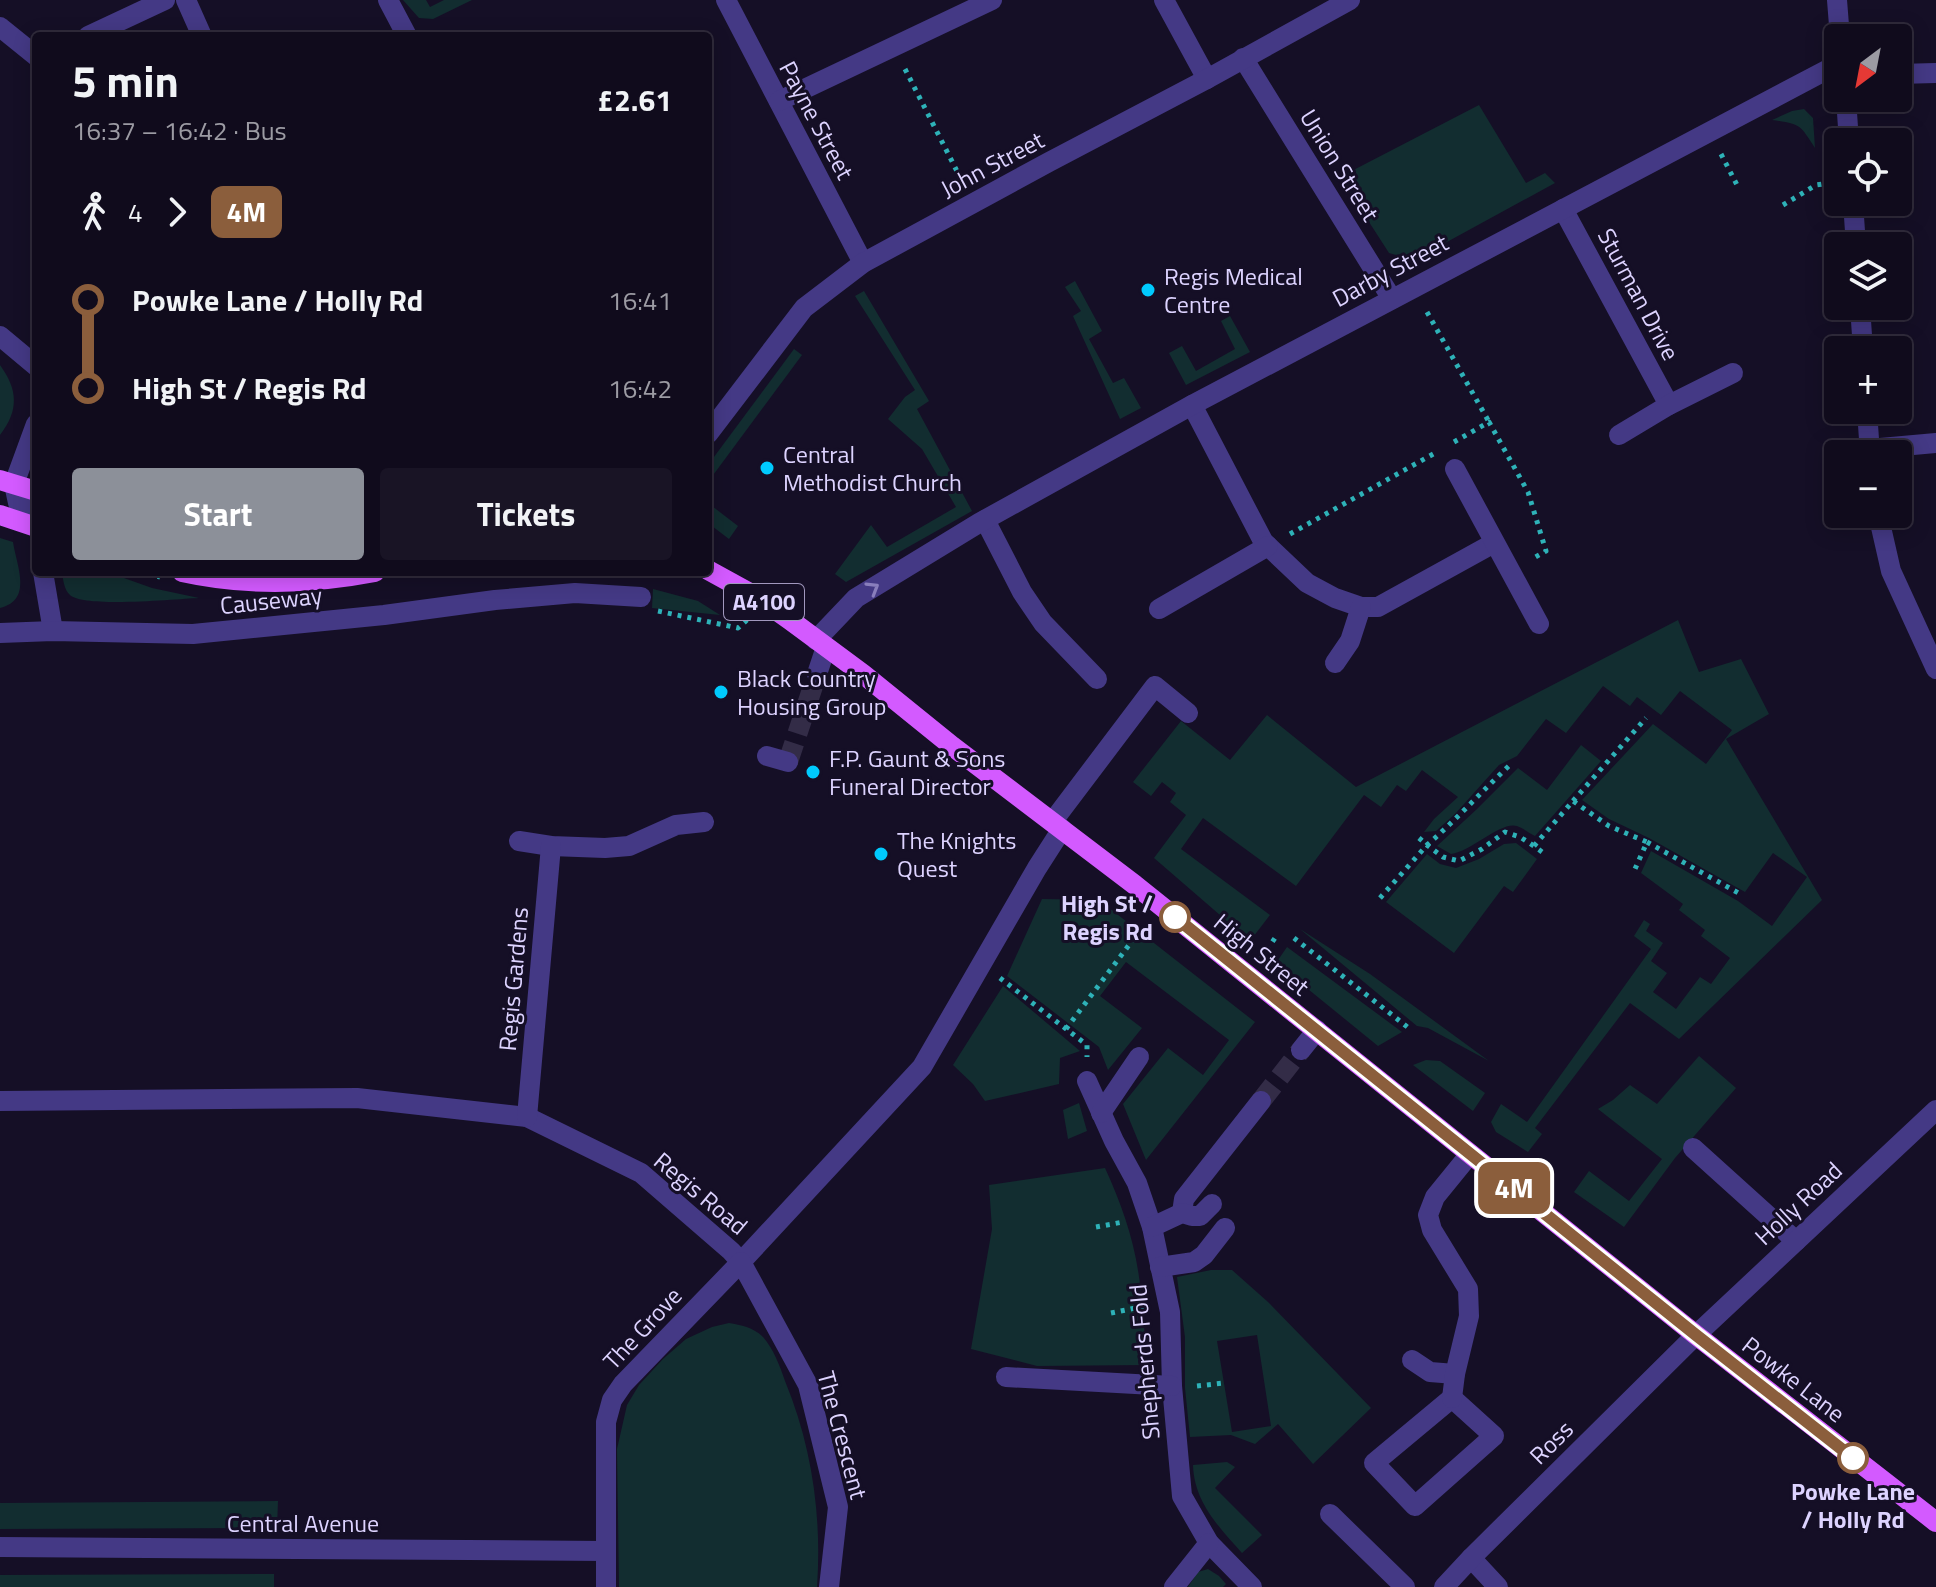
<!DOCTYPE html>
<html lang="en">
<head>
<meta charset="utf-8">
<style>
	:root { --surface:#100b1c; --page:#191425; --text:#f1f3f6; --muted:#9c9ba3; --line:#302b3b; --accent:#8c9099 }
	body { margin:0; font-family:"Titillium Web",sans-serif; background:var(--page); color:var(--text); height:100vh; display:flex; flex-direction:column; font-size:30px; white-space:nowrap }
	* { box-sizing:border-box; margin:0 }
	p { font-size:26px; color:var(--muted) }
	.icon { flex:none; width:44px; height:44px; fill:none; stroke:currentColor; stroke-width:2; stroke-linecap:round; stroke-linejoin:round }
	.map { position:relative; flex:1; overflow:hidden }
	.side { position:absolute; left:32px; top:32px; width:680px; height:544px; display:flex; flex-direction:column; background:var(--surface); border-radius:8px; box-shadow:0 4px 20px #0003,0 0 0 2px var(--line) }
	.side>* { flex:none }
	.badge { padding:0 16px; border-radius:12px; font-size:28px; line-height:52px }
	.needle { width:52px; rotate:212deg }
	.tools { position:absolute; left:1824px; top:24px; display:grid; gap:16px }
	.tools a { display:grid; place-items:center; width:88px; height:88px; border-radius:8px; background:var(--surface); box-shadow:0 4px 20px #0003,0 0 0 2px var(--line); font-size:40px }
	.map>.badge { position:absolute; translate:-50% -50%; box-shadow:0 0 0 4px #fff }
	.legs { display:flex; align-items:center; gap:12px; height:88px; padding:0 40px; font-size:26px }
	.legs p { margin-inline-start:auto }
	.overview { display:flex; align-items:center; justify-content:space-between; height:136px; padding:0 40px }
	h1 { font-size:44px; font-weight:700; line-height:60px }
	.primary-button { display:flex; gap:16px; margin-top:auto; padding:16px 40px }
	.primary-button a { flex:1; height:92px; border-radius:8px; background:var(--accent); color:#fff; font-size:32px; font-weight:700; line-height:92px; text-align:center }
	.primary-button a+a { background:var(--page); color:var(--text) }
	ul { padding:0 40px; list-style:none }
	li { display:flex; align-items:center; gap:28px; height:88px; font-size:30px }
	li i { display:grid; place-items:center; width:12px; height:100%; margin:0 10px; background:currentColor }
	li i::after { content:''; width:20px; height:20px; margin:-10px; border:6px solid; border-radius:50%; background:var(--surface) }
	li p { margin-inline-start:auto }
	li:first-child i { background:linear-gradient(#0000 50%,currentColor 0) }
	li:last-child i { background:linear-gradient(currentColor 50%,#0000 0) }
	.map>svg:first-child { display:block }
	.green { fill:#122d30; fill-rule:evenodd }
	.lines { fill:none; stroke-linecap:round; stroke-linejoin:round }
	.minor-tunnel { stroke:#332c47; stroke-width:20; stroke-dasharray:20 10; stroke-linecap:butt }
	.path { stroke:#2eb2b8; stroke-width:5; stroke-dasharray:4 6; stroke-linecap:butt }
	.minor { stroke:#443985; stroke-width:20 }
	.major { stroke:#d35aff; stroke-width:20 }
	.oneway { stroke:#897ebc }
	.line-1-casing { stroke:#fff; stroke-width:18 }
	.line-1 { stroke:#8b5e3c; stroke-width:12 }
	.poi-dot { fill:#00cafe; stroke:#150f26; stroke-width:3 }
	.stop-1-dot { fill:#fff; stroke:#8b5e3c; stroke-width:4 }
	.labels { text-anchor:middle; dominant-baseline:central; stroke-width:6; stroke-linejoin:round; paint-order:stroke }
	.shield { fill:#150f26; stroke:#a198be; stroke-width:2 }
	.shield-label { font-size:22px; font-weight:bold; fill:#ddd3ff }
	.street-label { font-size:24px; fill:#ddd3ff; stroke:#150f26 }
	.poi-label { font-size:24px; fill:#ddd3ff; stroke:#150f26; text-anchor:start }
	.stop-label { font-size:24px; font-weight:bold; fill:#ddd3ff; stroke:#150f26; text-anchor:end }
</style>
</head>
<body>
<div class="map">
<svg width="1936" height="1587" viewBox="0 0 1936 1587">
	<rect width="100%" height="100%" fill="#150f26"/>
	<g class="green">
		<path d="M403 0H426L430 7 444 0H472L433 19 419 18Z"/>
		<path d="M1479 105 1526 183 1545 173 1555 183 1414 260 1389 253 1340 177Z"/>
		<path d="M1804 109 1813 118 1815 148C1800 125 1801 124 1772 120L1792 111Z"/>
		<path d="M1075 281 1102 331 1089 339 1113 383 1124 378 1141 408 1120 419 1073 316 1081 311 1065 287Z"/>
		<path d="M864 291 929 401 917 409 972 511 846 582 835 574 871 525 887 547 956 507 922 449 888 419 905 397 915 390 855 296Z"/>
		<path d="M1230 316 1250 352 1186 385 1169 353 1182 346 1196 371 1235 349 1221 321Z"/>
		<path d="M794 349 802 355 708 482V465Z"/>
		<path d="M0 365C18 390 19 410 0 435Z"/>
		<path d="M708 503 738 526 729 539 708 523Z"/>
		<path d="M0 538 13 542C17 567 33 600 0 608Z"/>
		<path d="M62 572H107L152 588 199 598C177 599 83 608 70 595 64 590 63 579 62 572Z"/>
		<path d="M653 589 698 601 720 615 652 608Z"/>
		<path d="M1678 620 1699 672 1741 659 1769 714 1726 739 1822 900 1679 1039 1630 1003 1535 1128 1542 1134 1528 1152 1496 1132 1491 1122 1501 1104 1527 1122 1651 949 1634 936 1644 920 1650 924 1646 931 1663 943 1651 961 1667 973 1653 992 1676 1009 1700 977 1711 984 1730 958 1701 936 1705 930 1679 910 1683 904 1641 873 1651 851 1738 901 1772 926 1807 877 1773 853 1745 892 1649 838 1609 819 1582 800 1653 724 1706 764 1732 730 1680 691 1661 715 1637 697 1630 706 1603 686 1566 733 1546 719 1517 756 1499 765 1455 814 1436 831 1424 832 1434 819 1458 797 1422 770 1406 791 1397 785 1381 807 1364 795 1296 886 1203 818 1181 849 1270 915 1250 941 1154 858 1186 815 1170 802 1176 793 1162 782 1151 796 1133 782 1181 721 1230 760 1267 715 1356 787Z"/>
		<path d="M1581 745 1601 761 1535 836C1529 833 1523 828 1517 826 1501 821 1472 851 1451 854L1437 846 1477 809 1518 768 1547 790Z"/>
		<path d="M1516 843 1537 859 1513 892 1504 886 1454 953 1386 902 1427 854 1440 864 1456 868 1479 859 1504 844Z"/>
		<path d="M1042 899 1099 900 1255 1022 1146 1160 1123 1104 1168 1048 1203 1075 1229 1040 1126 962 1100 996 1142 1028 1108 1070 1099 1047 1007 976Z"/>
		<path d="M1300 929 1370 974 1489 1061 1428 1028 1417 1026Z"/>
		<path d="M1287 947 1402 1032 1378 1046 1276 963Z"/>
		<path d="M1003 986 1080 1051 1060 1058 1059 1084 985 1101 973 1084 953 1065Z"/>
		<path d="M1699 1056 1736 1088 1675 1158 1624 1227 1574 1192 1589 1171 1629 1201 1662 1159 1598 1109 1613 1100 1630 1085 1657 1104Z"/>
		<path d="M1426 1060 1440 1061 1485 1093 1473 1111 1413 1065Z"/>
		<path d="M1079 1103 1087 1131 1068 1139 1063 1110Z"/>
		<path d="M1105 1168C1121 1203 1134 1239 1139 1277 1144 1306 1144 1336 1147 1365L1037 1366 971 1349 992 1229 989 1185Z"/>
		<path d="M1211 1270H1232L1268 1302 1371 1408 1313 1464 1278 1424 1255 1444 1231 1435 1190 1437 1185 1388V1337L1177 1277ZM1257 1335 1271 1426 1232 1432 1217 1341Z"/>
		<path d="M729 1323C741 1325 753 1327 763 1337 773 1348 780 1366 785 1381 812 1446 822 1517 817 1587H619L617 1449 627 1405 639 1385 663 1359 686 1339 712 1327Z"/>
		<path d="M1227 1462 1235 1467 1215 1488 1262 1535 1242 1553C1219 1527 1194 1502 1193 1465Z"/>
		<path d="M278 1501 277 1528 0 1529V1503Z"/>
		<path d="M1208 1569 1219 1576 1226 1584 1223 1587H1188L1198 1572Z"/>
		<path d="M274 1574V1587H0V1575Z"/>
	</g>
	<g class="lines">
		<g class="minor-tunnel">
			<path d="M788 762 817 674"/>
			<path d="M1261 1101 1301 1050"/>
		</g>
		<g class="path">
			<path d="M905 69 962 181"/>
			<path d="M1721 154 1737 185"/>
			<path d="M1783 205 1816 185 1836 182"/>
			<path d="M1427 312 1489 422"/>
			<path d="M1454 442 1489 422 1528 492 1546 551 1532 559"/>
			<path d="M1290 534 1435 453"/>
			<path d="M138 572 160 577"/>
			<path d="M658 611 738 628 747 620"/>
			<path d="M1573 801 1646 718"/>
			<path d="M1419 838 1427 845C1457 819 1483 790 1512 763"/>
			<path d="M1647 842 1742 895"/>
			<path d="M1542 852 1534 846 1573 801 1609 826 1647 842 1635 869"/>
			<path d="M1380 898 1427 845 1443 857 1459 861 1482 849 1505 832 1520 837 1534 846"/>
			<path d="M1294 938 1410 1029"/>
			<path d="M1261 958 1275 938"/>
			<path d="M1000 978 1087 1045V1057"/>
			<path d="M1066 1029 1138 933"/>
			<path d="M1096 1227 1123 1222"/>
			<path d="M1111 1313 1145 1306"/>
			<path d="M1197 1386 1224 1383"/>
		</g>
		<g class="minor">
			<path d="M186 0 202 36"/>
			<path d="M388 0 407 36"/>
			<path d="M726 0 863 263"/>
			<path d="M1164 0 1207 79"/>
			<path d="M1837 0 1840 38"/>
			<path d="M0 27 36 56"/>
			<path d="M88 36 165 0"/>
			<path d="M1243 58 1392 299"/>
			<path d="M1898 74 1936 73"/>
			<path d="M1846 98 1849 142"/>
			<path d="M779 101 992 0"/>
			<path d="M1853 202 1856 246"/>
			<path d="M1563 209 1669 405"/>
			<path d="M1860 306 1863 350"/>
			<path d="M0 336 36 366"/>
			<path d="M1192 405 1263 541 1268 546 1307 583 1335 598 1361 607H1378L1494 543"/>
			<path d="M1867 410 1870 454"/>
			<path d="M36 424 14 484 18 503 36 511"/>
			<path d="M708 434 804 308 863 263 1049 162 1207 79 1350 0"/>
			<path d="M1619 435 1669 405 1733 373"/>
			<path d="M1869 449 1936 443"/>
			<path d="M1455 469 1539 624"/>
			<path d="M1878 514 1891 571 1936 669"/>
			<path d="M985 520 1022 592 1043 623 1097 679"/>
			<path d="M43 572 53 631"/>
			<path d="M1159 609 1268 546"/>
			<path d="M0 633 53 631 193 634 384 615 495 600 575 593 641 597"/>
			<path d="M816 640 856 598 979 523 1192 405 1838 64"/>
			<path d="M1335 663 1350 641 1361 607"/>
			<path d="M817 674 826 647"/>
			<path d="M767 756 788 762"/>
			<path d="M1053 821 1155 686 1188 713"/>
			<path d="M519 841 551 846 605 848 629 846 676 825 704 822"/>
			<path d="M1301 1050 1317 1030"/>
			<path d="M1087 1081 1114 1141 1137 1183 1152 1227 1170 1312 1172 1386 1182 1496 1209 1543 1252 1587"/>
			<path d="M0 1101 357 1098 527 1117 641 1173 731 1251 741 1262 922 1067 1037 868 1062 829"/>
			<path d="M1101 1113 1139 1057"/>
			<path d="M527 1117 551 846"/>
			<path d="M1693 1148 1796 1241"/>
			<path d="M1182 1213 1184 1199 1261 1101"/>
			<path d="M1152 1227 1182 1213 1192 1216H1200L1212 1204"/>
			<path d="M1160 1267 1194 1262 1204 1255 1225 1228"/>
			<path d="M1412 1360 1430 1372 1455 1374"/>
			<path d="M1006 1377 1172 1386"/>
			<path d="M1452 1398 1494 1436 1415 1506 1374 1463Z"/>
			<path d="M1452 1398 1455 1374 1469 1316 1468 1289 1432 1230 1428 1215 1435 1197 1470 1154"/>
			<path d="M1330 1514 1405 1587"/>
			<path d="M0 1547 606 1551"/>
			<path d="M1471 1558 1498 1587"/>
			<path d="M606 1587V1422L612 1400 623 1384 741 1262 808 1385 838 1507 829 1587"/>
			<path d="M1174 1587 1209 1543"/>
			<path d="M1444 1587 1471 1558 1696 1335 1936 1110"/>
		</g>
		<g class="major">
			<path d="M0 480 36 491"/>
			<path d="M0 515 36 527"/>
			<path d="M708 570 759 598 790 620 863 674 952 746 1135 885 1696 1335 1936 1522"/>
			<path d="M182 572C245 586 313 584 375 572"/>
		</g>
	</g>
	<defs><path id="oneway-chevron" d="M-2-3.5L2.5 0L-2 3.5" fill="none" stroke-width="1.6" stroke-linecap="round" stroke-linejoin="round" transform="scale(2)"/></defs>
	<use class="oneway" href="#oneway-chevron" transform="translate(873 588) rotate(-31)"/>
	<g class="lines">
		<defs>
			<path id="line-1" d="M1175 917 1696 1335 1853 1458"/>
		</defs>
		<use href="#line-1" class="line-1-casing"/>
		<use href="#line-1" class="line-1"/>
	</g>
	<g class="poi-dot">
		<circle cx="1148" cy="290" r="8"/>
		<circle cx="767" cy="468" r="8"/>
		<circle cx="721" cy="692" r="8"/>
		<circle cx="813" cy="772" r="8"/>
		<circle cx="881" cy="854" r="8"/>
	</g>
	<g class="stop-1-dot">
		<circle cx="1175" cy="917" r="14"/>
		<circle cx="1853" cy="1458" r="14"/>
	</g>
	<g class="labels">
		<rect class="shield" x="724" y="584" width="80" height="36" rx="6"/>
		<g class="shield-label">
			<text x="764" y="602">A4100</text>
		</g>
		<g class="street-label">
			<text transform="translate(817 120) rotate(62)">Payne Street</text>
			<text transform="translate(992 164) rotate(-28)">John Street</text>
			<text transform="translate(1340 165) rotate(58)">Union Street</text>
			<text transform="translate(1390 270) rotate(-28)">Darby Street</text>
			<text transform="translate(1639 294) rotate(62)">Sturman Drive</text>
			<text transform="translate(271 600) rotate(-6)">Causeway</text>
			<text transform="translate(1262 954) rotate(39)">High Street</text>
			<text transform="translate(513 979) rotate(-85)">Regis Gardens</text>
			<text transform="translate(701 1193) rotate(40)">Regis Road</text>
			<text transform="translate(1798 1203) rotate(-43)">Holly Road</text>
			<text transform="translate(642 1328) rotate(-47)">The Grove</text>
			<text transform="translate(1144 1362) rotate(-95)">Shepherds Fold</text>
			<text transform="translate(1794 1379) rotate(38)">Powke Lane</text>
			<text transform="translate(843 1435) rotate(75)">The Crescent</text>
			<text transform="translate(1551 1442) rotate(-45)">Ross</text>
			<text x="303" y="1523">Central Avenue</text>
		</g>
		<g class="poi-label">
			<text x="1164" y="276">Regis Medical<tspan x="1164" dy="28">Centre</tspan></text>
			<text x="783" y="454">Central<tspan x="783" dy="28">Methodist Church</tspan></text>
			<text x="737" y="678">Black Country<tspan x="737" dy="28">Housing Group</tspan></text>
			<text x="829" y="758">F.P. Gaunt &amp; Sons<tspan x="829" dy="28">Funeral Director</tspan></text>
			<text x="897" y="840">The Knights<tspan x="897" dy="28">Quest</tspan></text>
		</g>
		<g class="stop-label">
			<text x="1153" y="903">High St /<tspan x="1153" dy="28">Regis Rd</tspan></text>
			<text x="1853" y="1491" text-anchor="middle">Powke Lane<tspan x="1853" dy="28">/ Holly Rd</tspan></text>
		</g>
	</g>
</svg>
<div class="tools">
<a><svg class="needle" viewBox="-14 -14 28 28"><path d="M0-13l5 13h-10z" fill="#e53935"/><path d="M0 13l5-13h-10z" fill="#9c9ba3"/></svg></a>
<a><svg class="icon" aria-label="locate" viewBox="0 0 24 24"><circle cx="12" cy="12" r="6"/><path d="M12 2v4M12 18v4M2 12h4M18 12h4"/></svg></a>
<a><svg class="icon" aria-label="layers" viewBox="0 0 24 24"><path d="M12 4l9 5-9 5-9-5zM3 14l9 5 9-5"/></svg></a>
<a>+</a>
<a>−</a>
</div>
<b class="badge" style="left:1514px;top:1188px;background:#8b5e3c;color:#fff">4M</b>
<section class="side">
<div class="overview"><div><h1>5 min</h1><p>16:37 – 16:42 · Bus</p></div><b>£2.61</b></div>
<div class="legs"><svg class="icon" aria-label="walk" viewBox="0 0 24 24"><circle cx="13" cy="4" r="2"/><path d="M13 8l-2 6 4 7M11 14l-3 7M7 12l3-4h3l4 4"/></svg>4<svg class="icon" aria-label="forward" viewBox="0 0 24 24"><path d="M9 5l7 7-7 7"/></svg><b class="badge" style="background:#8b5e3c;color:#fff">4M</b></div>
<ul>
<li><i style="color:#8b5e3c"></i><b>Powke Lane / Holly Rd</b><p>16:41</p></li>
<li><i style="color:#8b5e3c"></i><b>High St / Regis Rd</b><p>16:42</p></li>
</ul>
<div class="primary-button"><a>Start</a><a>Tickets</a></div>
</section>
</div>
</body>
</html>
